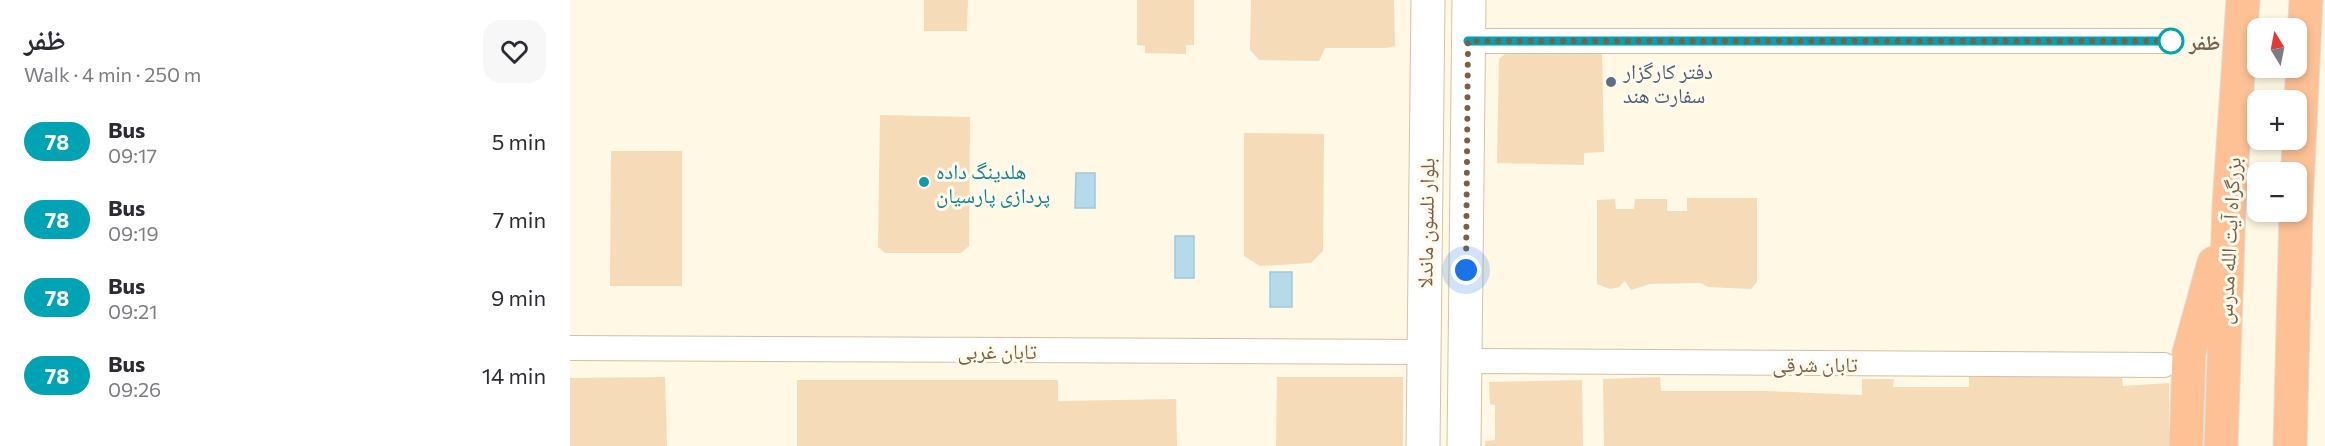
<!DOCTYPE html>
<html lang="en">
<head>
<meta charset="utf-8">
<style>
	:root { --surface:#fff; --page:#f7f7f7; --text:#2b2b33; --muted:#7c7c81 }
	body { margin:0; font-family:Commissioner,"Noto Naskh Arabic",sans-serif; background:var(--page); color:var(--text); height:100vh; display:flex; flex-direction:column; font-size:22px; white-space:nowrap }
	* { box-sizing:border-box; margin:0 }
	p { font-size:20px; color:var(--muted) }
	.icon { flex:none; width:33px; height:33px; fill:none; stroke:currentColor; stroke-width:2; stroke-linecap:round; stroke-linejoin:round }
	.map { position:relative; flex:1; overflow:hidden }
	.panel { display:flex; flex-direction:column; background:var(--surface); width:570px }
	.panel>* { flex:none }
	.badge { padding:0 12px; border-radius:20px; font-size:21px; line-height:39px }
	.needle { width:39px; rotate:350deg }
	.controls { position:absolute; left:1677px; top:18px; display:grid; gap:12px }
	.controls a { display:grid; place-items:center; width:60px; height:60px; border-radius:12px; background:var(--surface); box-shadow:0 3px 9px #0003; font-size:30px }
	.you { position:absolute; width:30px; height:30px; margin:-15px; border:4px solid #fff; border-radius:50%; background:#1a73e8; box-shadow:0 0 0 9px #1a73e833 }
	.map>.badge { position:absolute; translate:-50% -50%; box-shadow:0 0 0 3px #fff }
	.round { display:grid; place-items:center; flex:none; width:63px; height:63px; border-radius:18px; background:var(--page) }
	.head { display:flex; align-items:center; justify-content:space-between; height:102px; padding:0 24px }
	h1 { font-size:28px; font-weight:700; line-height:45px }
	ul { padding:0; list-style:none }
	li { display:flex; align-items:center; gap:18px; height:78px; padding:0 24px }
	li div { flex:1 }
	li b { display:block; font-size:22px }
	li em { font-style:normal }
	li .badge { min-width:66px; font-weight:700; text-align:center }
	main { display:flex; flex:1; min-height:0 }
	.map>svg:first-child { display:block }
	.water { fill:#b6dae9; stroke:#9cc8dc; stroke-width:1.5 }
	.building { fill:#f6dbb9 }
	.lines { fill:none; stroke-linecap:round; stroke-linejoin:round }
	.street-casing { stroke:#d0c0a9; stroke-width:26 }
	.secondary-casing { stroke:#d4c2a6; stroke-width:35 }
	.highway-casing { stroke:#e2dcd7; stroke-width:35 }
	.street { stroke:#fff; stroke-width:24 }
	.secondary { stroke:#fff; stroke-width:33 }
	.highway { stroke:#fdc195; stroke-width:33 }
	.line-casing { stroke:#fff; stroke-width:14 }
	.line { stroke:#00a3b4; stroke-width:9 }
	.walk { stroke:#796047; stroke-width:6; stroke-dasharray:0 10.8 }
	.stop-dot { fill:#fff; stroke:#00a3b4; stroke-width:3 }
	.service-dot { fill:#5c6f8a; stroke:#fffaec; stroke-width:2 }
	.culture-dot { fill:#0f9aa8; stroke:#fffaec; stroke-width:2 }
	.labels { text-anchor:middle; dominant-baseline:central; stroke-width:6; stroke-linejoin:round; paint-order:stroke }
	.stop-label { font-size:21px; font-weight:bold; fill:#796047; stroke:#fffaec; text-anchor:start }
	.service-label { font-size:21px; fill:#4e5e75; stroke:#fffaec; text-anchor:start }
	.culture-label { font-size:21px; fill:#0d838f; stroke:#fffaec; text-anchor:start }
	.street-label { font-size:21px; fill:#796047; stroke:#fffaec }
</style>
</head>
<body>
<main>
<section class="panel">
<div class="head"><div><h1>ظفر</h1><p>Walk · 4 min · 250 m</p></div><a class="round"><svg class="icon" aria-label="heart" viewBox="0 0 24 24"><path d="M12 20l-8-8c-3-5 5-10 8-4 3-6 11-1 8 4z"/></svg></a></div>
<ul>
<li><span class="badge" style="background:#00a3b4;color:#fff">78</span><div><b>Bus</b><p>09:17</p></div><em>5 min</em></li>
<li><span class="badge" style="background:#00a3b4;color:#fff">78</span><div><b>Bus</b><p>09:19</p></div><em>7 min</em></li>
<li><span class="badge" style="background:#00a3b4;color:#fff">78</span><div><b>Bus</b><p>09:21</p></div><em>9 min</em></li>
<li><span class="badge" style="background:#00a3b4;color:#fff">78</span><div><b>Bus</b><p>09:26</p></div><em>14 min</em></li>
</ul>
</section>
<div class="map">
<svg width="1755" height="446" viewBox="0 0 1755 446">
	<rect width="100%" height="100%" fill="#fef8e4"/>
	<g class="water">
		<path d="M506 173H525V208H505Z"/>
		<rect x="605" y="236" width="19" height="42"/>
		<rect x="700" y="272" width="22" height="35"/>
	</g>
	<g class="building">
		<path d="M354 0H398L397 31H354Z"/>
		<path d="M567 0H624V45H616V54L575 53V46L567 45Z"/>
		<path d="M681 0H824L825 46 816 48H755L749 61 689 60 680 50Z"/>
		<path d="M940 50 1032 51 1034 152 1014 153V165L927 163 929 59Z"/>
		<path d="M310 115 400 117 399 246 391 253H315L308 247Z"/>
		<path d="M674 133 754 134 753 251 741 263 690 266 674 256Z"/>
		<path d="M41 151H112V286H40Z"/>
		<path d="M1117 198H1187V282L1181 289 1138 287 1131 283 1080 284 1061 290 1055 281 1049 287 1040 289 1027 284V200L1045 199 1046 209H1064L1065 199H1097V211H1117Z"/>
		<path d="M1438 376 1552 378 1553 386 1599 383V446H1034L1033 379 1090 377 1091 391H1196L1292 395V379H1324L1323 387H1399V377Z"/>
		<path d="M95 377 97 446H0V378Z"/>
		<path d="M707 377H833V446H706Z"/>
		<path d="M227 380H488V401L606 399 607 446H227Z"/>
		<path d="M1012 380 1013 446H915V441L925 440V405L920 404 919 382Z"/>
	</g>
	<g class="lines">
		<defs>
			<g id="street">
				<path d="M898 41H1601"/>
				<path d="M0 348 854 352"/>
				<path d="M895 361 1594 365"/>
			</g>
			<g id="secondary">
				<path d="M853 446 858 0"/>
				<path d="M894 446 899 0"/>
			</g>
			<g id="highway">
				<path d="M1726 206 1736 0"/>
				<path d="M1616 446 1619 353 1644 263"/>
				<path d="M1651 446 1659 206 1673 0"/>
				<path d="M1720 446 1726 212"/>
			</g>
		</defs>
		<use href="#street" class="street-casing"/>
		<use href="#secondary" class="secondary-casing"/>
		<use href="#highway" class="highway-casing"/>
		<use href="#street" class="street"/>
		<use href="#secondary" class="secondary"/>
		<use href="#highway" class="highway"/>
	</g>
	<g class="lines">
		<defs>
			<path id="line" d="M898 41H1601"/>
		</defs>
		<use href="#line" class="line-casing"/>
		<use href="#line" class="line"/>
		<path class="walk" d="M896 270 898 41H1601"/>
	</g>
	<circle class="stop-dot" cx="1601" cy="41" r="12"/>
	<circle class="service-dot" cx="1041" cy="82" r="6"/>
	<circle class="culture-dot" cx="354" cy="182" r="6"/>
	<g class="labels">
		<g class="stop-label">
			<text x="1619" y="41">ظفر</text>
		</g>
		<g class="service-label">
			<text x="1053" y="70">دفتر کارگزار<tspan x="1053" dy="24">سفارت هند</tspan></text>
		</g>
		<g class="culture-label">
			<text x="366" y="170">هلدینگ داده<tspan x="366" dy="24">پردازی پارسیان</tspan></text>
		</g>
		<g class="street-label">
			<text transform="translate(855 223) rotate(-89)">بلوار نلسون ماندلا</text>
			<text transform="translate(1658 241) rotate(-87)">بزرگراه آیت الله مدرس</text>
			<text x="427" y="350">تابان غربی</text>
			<text x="1245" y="363">تابان شرقی</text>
		</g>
	</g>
</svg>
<div class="controls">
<a><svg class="needle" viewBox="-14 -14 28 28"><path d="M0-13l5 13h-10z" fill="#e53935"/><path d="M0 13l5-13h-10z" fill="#7c7c81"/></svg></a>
<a>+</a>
<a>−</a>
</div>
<div class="you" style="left:896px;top:270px"></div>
</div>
</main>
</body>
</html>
